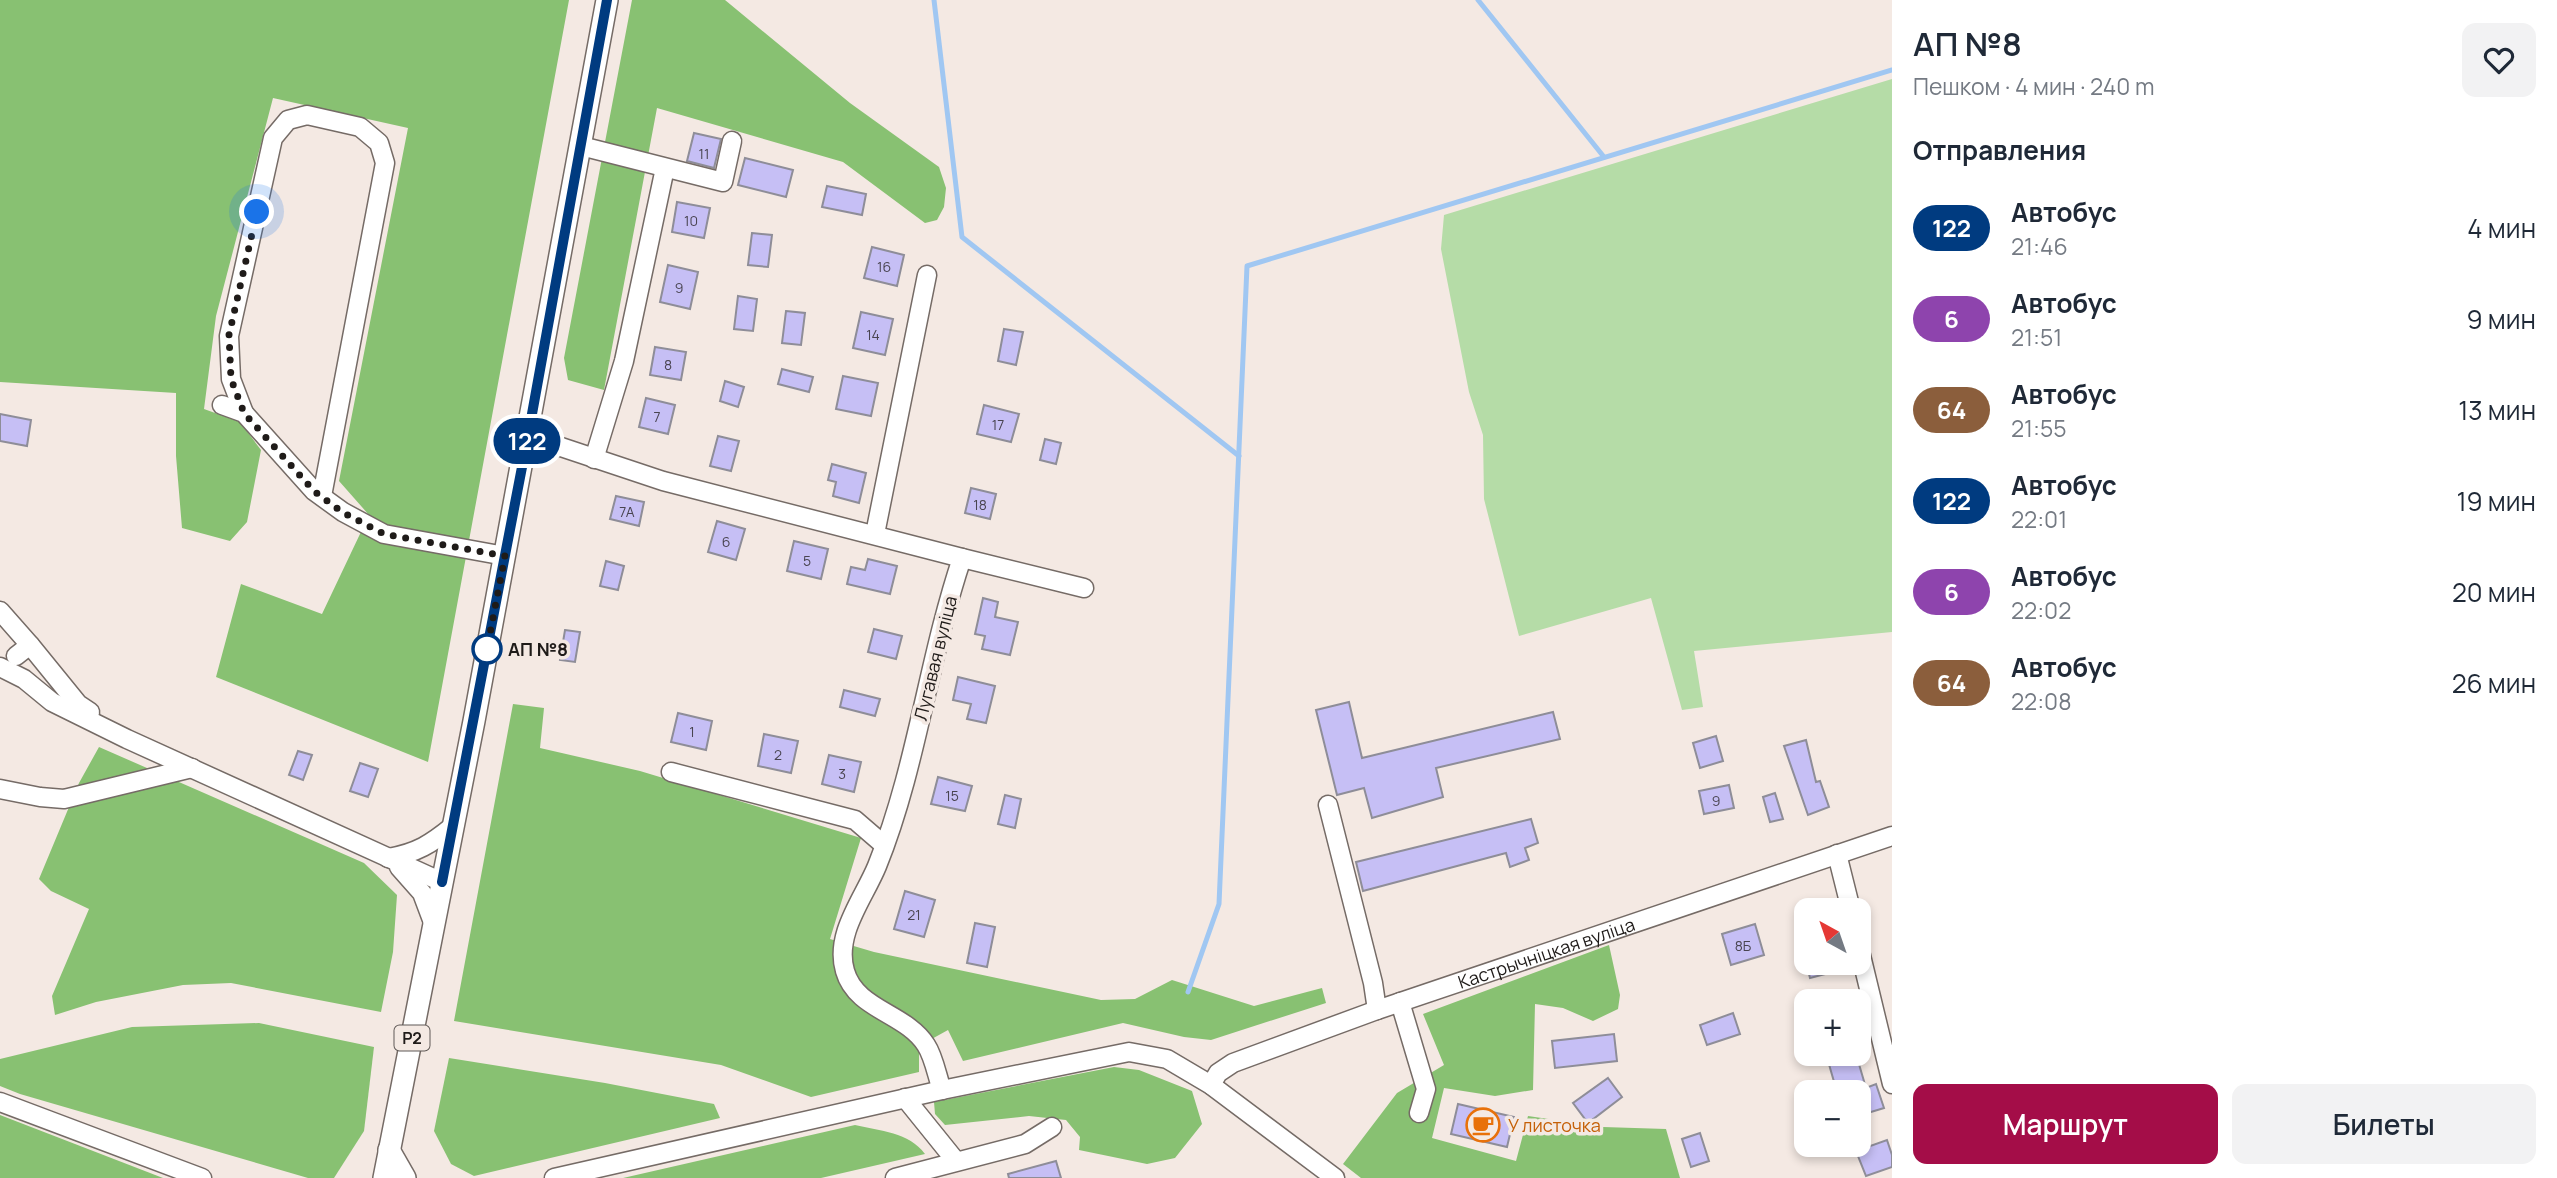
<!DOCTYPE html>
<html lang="ru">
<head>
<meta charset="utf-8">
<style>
	:root { --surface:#fff; --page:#f2f2f3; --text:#1f2937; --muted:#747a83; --accent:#a40d48 }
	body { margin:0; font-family:Manrope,sans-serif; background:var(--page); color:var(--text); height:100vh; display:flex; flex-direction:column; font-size:26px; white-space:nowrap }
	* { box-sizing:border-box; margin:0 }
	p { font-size:23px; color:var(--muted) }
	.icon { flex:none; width:38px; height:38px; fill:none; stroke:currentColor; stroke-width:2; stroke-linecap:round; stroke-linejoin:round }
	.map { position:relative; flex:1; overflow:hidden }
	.side { display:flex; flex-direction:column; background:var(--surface); width:665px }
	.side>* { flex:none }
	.badge { padding:0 14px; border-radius:23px; font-size:24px; line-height:46px }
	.needle { width:46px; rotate:320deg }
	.tools { position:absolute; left:1794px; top:898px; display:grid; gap:14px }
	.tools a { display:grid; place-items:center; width:77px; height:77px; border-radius:14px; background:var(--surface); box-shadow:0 4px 10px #0003; font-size:35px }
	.you { position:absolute; width:35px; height:35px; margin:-18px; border:5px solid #fff; border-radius:50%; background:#1a73e8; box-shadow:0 0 0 10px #1a73e833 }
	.map>.badge { position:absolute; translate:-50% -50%; box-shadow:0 0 0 4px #fff }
	h2 { padding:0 21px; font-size:26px; line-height:63px }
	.round { display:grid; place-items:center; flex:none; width:74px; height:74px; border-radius:14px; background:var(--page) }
	.overview { display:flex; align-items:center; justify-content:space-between; height:119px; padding:0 21px }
	h1 { font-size:33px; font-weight:600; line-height:52px }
	.action { display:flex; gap:14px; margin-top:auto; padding:14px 21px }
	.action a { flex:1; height:80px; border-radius:14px; background:var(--accent); color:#fff; font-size:28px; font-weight:600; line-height:80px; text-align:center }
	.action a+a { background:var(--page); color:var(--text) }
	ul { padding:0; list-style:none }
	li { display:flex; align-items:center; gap:21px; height:91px; padding:0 21px }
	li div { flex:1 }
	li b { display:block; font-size:26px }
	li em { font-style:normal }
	li .badge { min-width:77px; font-weight:700; text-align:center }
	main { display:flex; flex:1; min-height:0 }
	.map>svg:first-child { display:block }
	.green { fill:#b5dca7 }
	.forest { fill:#88c172 }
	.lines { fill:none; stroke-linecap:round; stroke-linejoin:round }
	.stream { stroke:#a0c7f2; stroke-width:5 }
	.building { fill:#c6bff5; stroke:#8e8d98; stroke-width:2 }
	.minor-casing { stroke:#756b66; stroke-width:21 }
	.major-casing { stroke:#756b66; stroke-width:24 }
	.minor { stroke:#fff; stroke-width:18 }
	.major { stroke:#fff; stroke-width:21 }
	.line-casing { stroke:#fff; stroke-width:16 }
	.line { stroke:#003b80; stroke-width:10 }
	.walk { stroke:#1f1b19; stroke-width:7; stroke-dasharray:0 12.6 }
	.stop-dot { fill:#fff; stroke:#003b80; stroke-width:3.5 }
	.labels { text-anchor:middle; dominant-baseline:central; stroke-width:7; stroke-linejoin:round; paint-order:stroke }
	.number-label { font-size:14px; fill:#494450 }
	.shield { fill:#f4e9e3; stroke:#5f5956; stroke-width:2 }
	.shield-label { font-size:16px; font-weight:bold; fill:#1f1b19 }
	.stop-label { font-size:18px; font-weight:bold; fill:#1f1b19; stroke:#f4e9e3; text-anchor:start }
	.street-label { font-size:18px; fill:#1f1b19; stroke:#f4e9e3 }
	.food-label { font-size:18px; fill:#c56008; stroke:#f4e9e3; text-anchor:start }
</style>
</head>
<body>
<main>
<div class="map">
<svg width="1892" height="1178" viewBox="0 0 1892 1178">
	<rect width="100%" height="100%" fill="#f4e9e3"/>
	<path class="green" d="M1892 79V632L1694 651 1703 707 1682 710 1651 598 1519 636 1484 499 1483 435 1469 392 1441 249 1444 215Z"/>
	<g class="forest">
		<path d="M0 0H569L428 762 216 677 241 584 322 614 369 515 339 481 408 128 273 98 216 316 204 409 240 422 261 450 247 522 230 541 182 528 176 456V393L0 382Z"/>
		<path d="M632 0H725L850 103 939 167 946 188 944 207 937 220 925 223 843 162 657 108 604 390 568 380 564 358Z"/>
		<path d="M513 704 544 708 540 748 640 771 861 838 830 939 874 952 1101 1000 1135 999 1172 980 1254 1006 1322 988 1326 1003 1211 1040 1184 1037 1123 1023 963 1061 948 1030 919 1046V1072L811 1097 721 1065 454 1021Z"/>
		<path d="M99 747 364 863 397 895 393 952 381 1012 231 983 183 985 96 1002 55 1015 52 996 89 909 51 891 39 879 79 783Z"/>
		<path d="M1609 945 1620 995 1618 1009 1593 1021 1563 1008 1535 1004 1533 1090 1495 1096 1444 1088 1432 1138 1516 1161 1528 1116 1603 1127 1666 1129 1680 1178H1361L1343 1164 1397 1093 1444 1065 1423 1014Z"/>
		<path d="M259 1023 374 1047 364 1131 334 1178H308L20 1094 0 1086V1059L132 1027Z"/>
		<path d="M449 1058 605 1083 714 1104 720 1118 474 1176 451 1164 434 1131Z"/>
		<path d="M1114 1067 1139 1070 1192 1091 1202 1124 1175 1158 1147 1164 1079 1150 1080 1137 1066 1120 1029 1116 945 1125 935 1114 934 1102Z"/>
		<path d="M0 1115 163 1178H0Z"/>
		<path d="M855 1125C880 1131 909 1132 925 1154L821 1178H623Z"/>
	</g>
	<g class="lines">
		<g class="stream">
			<path d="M934 0 962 237 1239 456"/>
			<path d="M1478 0 1604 157"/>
			<path d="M1188 992 1219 904 1247 266 1892 70"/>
		</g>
	</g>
	<g class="building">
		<path d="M694 133 721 139 714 168 687 161Z"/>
		<path d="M745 158 793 170 786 197 738 185Z"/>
		<path d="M827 186 866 194 862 215 822 207Z"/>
		<path d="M677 202 710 208 704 238 672 232Z"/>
		<path d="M752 233 772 235 768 267 748 265Z"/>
		<path d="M872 247 904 255 897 286 864 278Z"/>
		<path d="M668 265 698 272 690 309 660 302Z"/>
		<path d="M738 296 757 299 753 331 734 329Z"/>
		<path d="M786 311 805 313 801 345 782 343Z"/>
		<path d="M861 312 893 319 885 355 853 348Z"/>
		<path d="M1004 329 1023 332 1016 365 998 361Z"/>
		<path d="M655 347 686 352 681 380 650 375Z"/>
		<path d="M782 369 813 377 809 392 778 384Z"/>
		<path d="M843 376 878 383 871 416 836 409Z"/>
		<path d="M725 381 744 387 738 407 720 401Z"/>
		<path d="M646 398 675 405 668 434 639 427Z"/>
		<path d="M984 405 1019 414 1011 442 977 434Z"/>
		<path d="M0 414 31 420 27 446 0 441Z"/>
		<path d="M718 436 739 441 731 471 710 466Z"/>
		<path d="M1045 439 1061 443 1056 464 1040 460Z"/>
		<path d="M832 464 866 473 859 503 833 496 836 482 828 480Z"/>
		<path d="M971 488 996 494 990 519 965 513Z"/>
		<path d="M616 496 644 502 639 526 610 519Z"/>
		<path d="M717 521 745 529 736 560 708 552Z"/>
		<path d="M794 541 828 549 821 579 787 571Z"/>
		<path d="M868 559 897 566 890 594 847 584 851 567 865 570Z"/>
		<path d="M606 561 624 566 618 590 600 586Z"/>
		<path d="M983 598 998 602 995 617 1018 622 1010 655 982 649 985 636 975 634Z"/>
		<path d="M874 629 902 636 896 659 868 652Z"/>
		<path d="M565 630 580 632 575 662 560 660Z"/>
		<path d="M958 677 995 686 986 723 967 719 971 704 953 700Z"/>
		<path d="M844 690 880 699 875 716 840 707Z"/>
		<path d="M1349 702 1362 758 1553 712 1560 739 1436 768 1443 797 1372 818 1364 788 1337 795 1316 710Z"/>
		<path d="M678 713 712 721 706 750 671 742Z"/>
		<path d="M764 734 798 741 791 773 758 766Z"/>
		<path d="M1716 736 1723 761 1700 768 1693 743Z"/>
		<path d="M1806 740 1816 782 1820 781 1829 807 1808 815 1784 746Z"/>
		<path d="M298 751 312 755 303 780 289 775Z"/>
		<path d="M829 755 861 762 854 792 822 784Z"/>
		<path d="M360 763 378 769 368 797 350 791Z"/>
		<path d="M938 777 972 786 965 811 931 804Z"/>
		<path d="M1729 785 1734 808 1704 814 1699 791Z"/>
		<path d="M1775 793 1783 819 1770 822 1763 797Z"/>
		<path d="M1005 795 1021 799 1015 828 998 824Z"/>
		<path d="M1531 819 1538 843 1525 848 1529 860 1510 867 1506 853 1363 891 1356 862Z"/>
		<path d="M905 891 935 900 924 937 894 929Z"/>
		<path d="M975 923 995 927 987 967 967 963Z"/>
		<path d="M1755 924 1764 955 1731 965 1722 934Z"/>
		<path d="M1806 962H1851L1852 967 1810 978Z"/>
		<path d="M1733 1013 1740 1034 1707 1045 1700 1025Z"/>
		<path d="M1614 1034 1617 1061 1555 1068 1552 1041Z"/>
		<path d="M1826 1054H1856L1866 1088 1876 1084 1884 1108 1858 1116V1092H1837Z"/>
		<path d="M1608 1078 1622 1097 1588 1123 1573 1103Z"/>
		<path d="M1458 1104 1514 1117 1507 1147 1451 1134Z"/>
		<path d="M1700 1133 1709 1161 1691 1167 1682 1139Z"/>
		<path d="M1887 1140 1892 1155V1167L1866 1176 1856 1151Z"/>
		<path d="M1056 1161 1061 1178H1009L1008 1174Z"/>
	</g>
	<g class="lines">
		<defs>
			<g id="minor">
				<path d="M581 146 723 182 732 141"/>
				<path d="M222 405 244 413 314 491 343 512 384 534 505 556"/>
				<path d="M244 413 231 379 229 336 273 138 288 120 307 115 360 127 379 143 385 163 322 496"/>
				<path d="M528 436 663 481 962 558C928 659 917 767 877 866 864 898 834 934 845 971 856 1010 906 1013 926 1045 934 1057 937 1076 942 1090"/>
				<path d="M594 459 624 361 665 168"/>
				<path d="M875 534 927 275"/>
				<path d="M962 558 1084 588"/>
				<path d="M0 611 30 645 16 656"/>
				<path d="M30 645 78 704 90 712"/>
				<path d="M0 667 24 679 52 702 127 739 442 882"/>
				<path d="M671 772 855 820 884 845"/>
				<path d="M0 789 40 797 64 799 192 768"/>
				<path d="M1328 805 1373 983 1377 1010"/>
				<path d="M1837 854 1851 910"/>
				<path d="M388 858C417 853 431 844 453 826"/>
				<path d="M399 867 422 893 434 925"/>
				<path d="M1858 943 1892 1084"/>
				<path d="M1400 1002 1426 1089 1419 1113"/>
				<path id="s1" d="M1211 1085 1218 1073 1233 1063 1377 1010 1892 836"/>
				<path d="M905 1098 955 1160"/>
				<path d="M0 1102 202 1178"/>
				<path d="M554 1178 942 1090 1129 1052 1167 1059 1211 1085 1335 1178"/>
				<path d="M895 1178 1025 1144 1052 1127"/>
			</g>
			<g id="major">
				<path d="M389 1150 405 1178"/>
				<path d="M384 1178 474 721 607 0"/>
			</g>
		</defs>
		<use href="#minor" class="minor-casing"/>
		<use href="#major" class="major-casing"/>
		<use href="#minor" class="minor"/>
		<use href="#major" class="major"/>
	</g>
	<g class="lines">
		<defs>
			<path id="line" d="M442 882 528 436 607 0"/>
		</defs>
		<use href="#line" class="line-casing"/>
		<use href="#line" class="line"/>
		<path class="walk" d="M257 212 229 335 231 379 244 413 314 491 342 512 384 534 505 556 487 649"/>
	</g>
	<defs>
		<symbol id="cafe-ring" viewBox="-11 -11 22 22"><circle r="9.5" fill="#f4e9e3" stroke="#e8710a" stroke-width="1.5"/><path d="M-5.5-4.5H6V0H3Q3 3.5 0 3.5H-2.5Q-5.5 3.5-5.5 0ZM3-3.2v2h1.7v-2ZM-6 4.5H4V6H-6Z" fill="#e8710a"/></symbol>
	</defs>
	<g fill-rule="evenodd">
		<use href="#cafe-ring" x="1464" y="1106" width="38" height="38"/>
	</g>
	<circle class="stop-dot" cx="487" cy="649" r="14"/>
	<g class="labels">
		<g class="number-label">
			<text x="704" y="153">11</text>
			<text x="691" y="220">10</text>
			<text x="884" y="266">16</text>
			<text x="679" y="287">9</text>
			<text x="873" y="334">14</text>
			<text x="668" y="364">8</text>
			<text x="657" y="416">7</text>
			<text x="998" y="424">17</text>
			<text x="980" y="504">18</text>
			<text x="627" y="511">7А</text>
			<text x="726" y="541">6</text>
			<text x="807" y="560">5</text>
			<text x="692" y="731">1</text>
			<text x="778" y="754">2</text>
			<text x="842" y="773">3</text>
			<text x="952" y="795">15</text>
			<text x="1716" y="800">9</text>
			<text x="914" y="914">21</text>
			<text x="1743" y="945">8Б</text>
		</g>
		<rect class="shield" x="394.5" y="1025.5" width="35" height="25" rx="5"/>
		<g class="shield-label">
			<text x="412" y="1038">Р2</text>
		</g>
		<g class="stop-label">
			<text x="508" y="649">АП №8</text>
		</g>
		<g class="street-label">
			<text transform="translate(935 658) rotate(-76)">Лугавая вуліца</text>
			<text stroke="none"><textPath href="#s1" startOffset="364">Кастрычніцкая вуліца</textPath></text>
		</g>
		<g class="food-label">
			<text x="1508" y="1125">У листочка</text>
		</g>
	</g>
</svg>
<div class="tools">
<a><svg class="needle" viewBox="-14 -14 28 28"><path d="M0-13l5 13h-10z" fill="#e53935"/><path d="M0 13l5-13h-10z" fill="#747a83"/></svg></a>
<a>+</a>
<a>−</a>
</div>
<div class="you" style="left:257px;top:212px"></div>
<b class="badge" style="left:527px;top:441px;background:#003b80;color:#fff">122</b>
</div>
<section class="side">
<div class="overview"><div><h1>АП №8</h1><p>Пешком · 4 мин · 240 m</p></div><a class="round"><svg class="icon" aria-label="heart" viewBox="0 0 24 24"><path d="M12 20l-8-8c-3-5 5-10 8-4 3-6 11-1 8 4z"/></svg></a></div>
<h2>Отправления</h2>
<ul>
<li><span class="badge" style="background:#003b80;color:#fff">122</span><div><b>Автобус</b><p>21:46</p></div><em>4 мин</em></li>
<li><span class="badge" style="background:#8e44ad;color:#fff">6</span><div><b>Автобус</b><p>21:51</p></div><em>9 мин</em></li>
<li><span class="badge" style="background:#8b5e3c;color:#fff">64</span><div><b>Автобус</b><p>21:55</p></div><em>13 мин</em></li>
<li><span class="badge" style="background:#003b80;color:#fff">122</span><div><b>Автобус</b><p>22:01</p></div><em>19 мин</em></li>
<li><span class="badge" style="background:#8e44ad;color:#fff">6</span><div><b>Автобус</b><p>22:02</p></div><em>20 мин</em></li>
<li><span class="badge" style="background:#8b5e3c;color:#fff">64</span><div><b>Автобус</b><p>22:08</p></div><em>26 мин</em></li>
</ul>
<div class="action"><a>Маршрут</a><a>Билеты</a></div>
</section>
</main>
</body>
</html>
